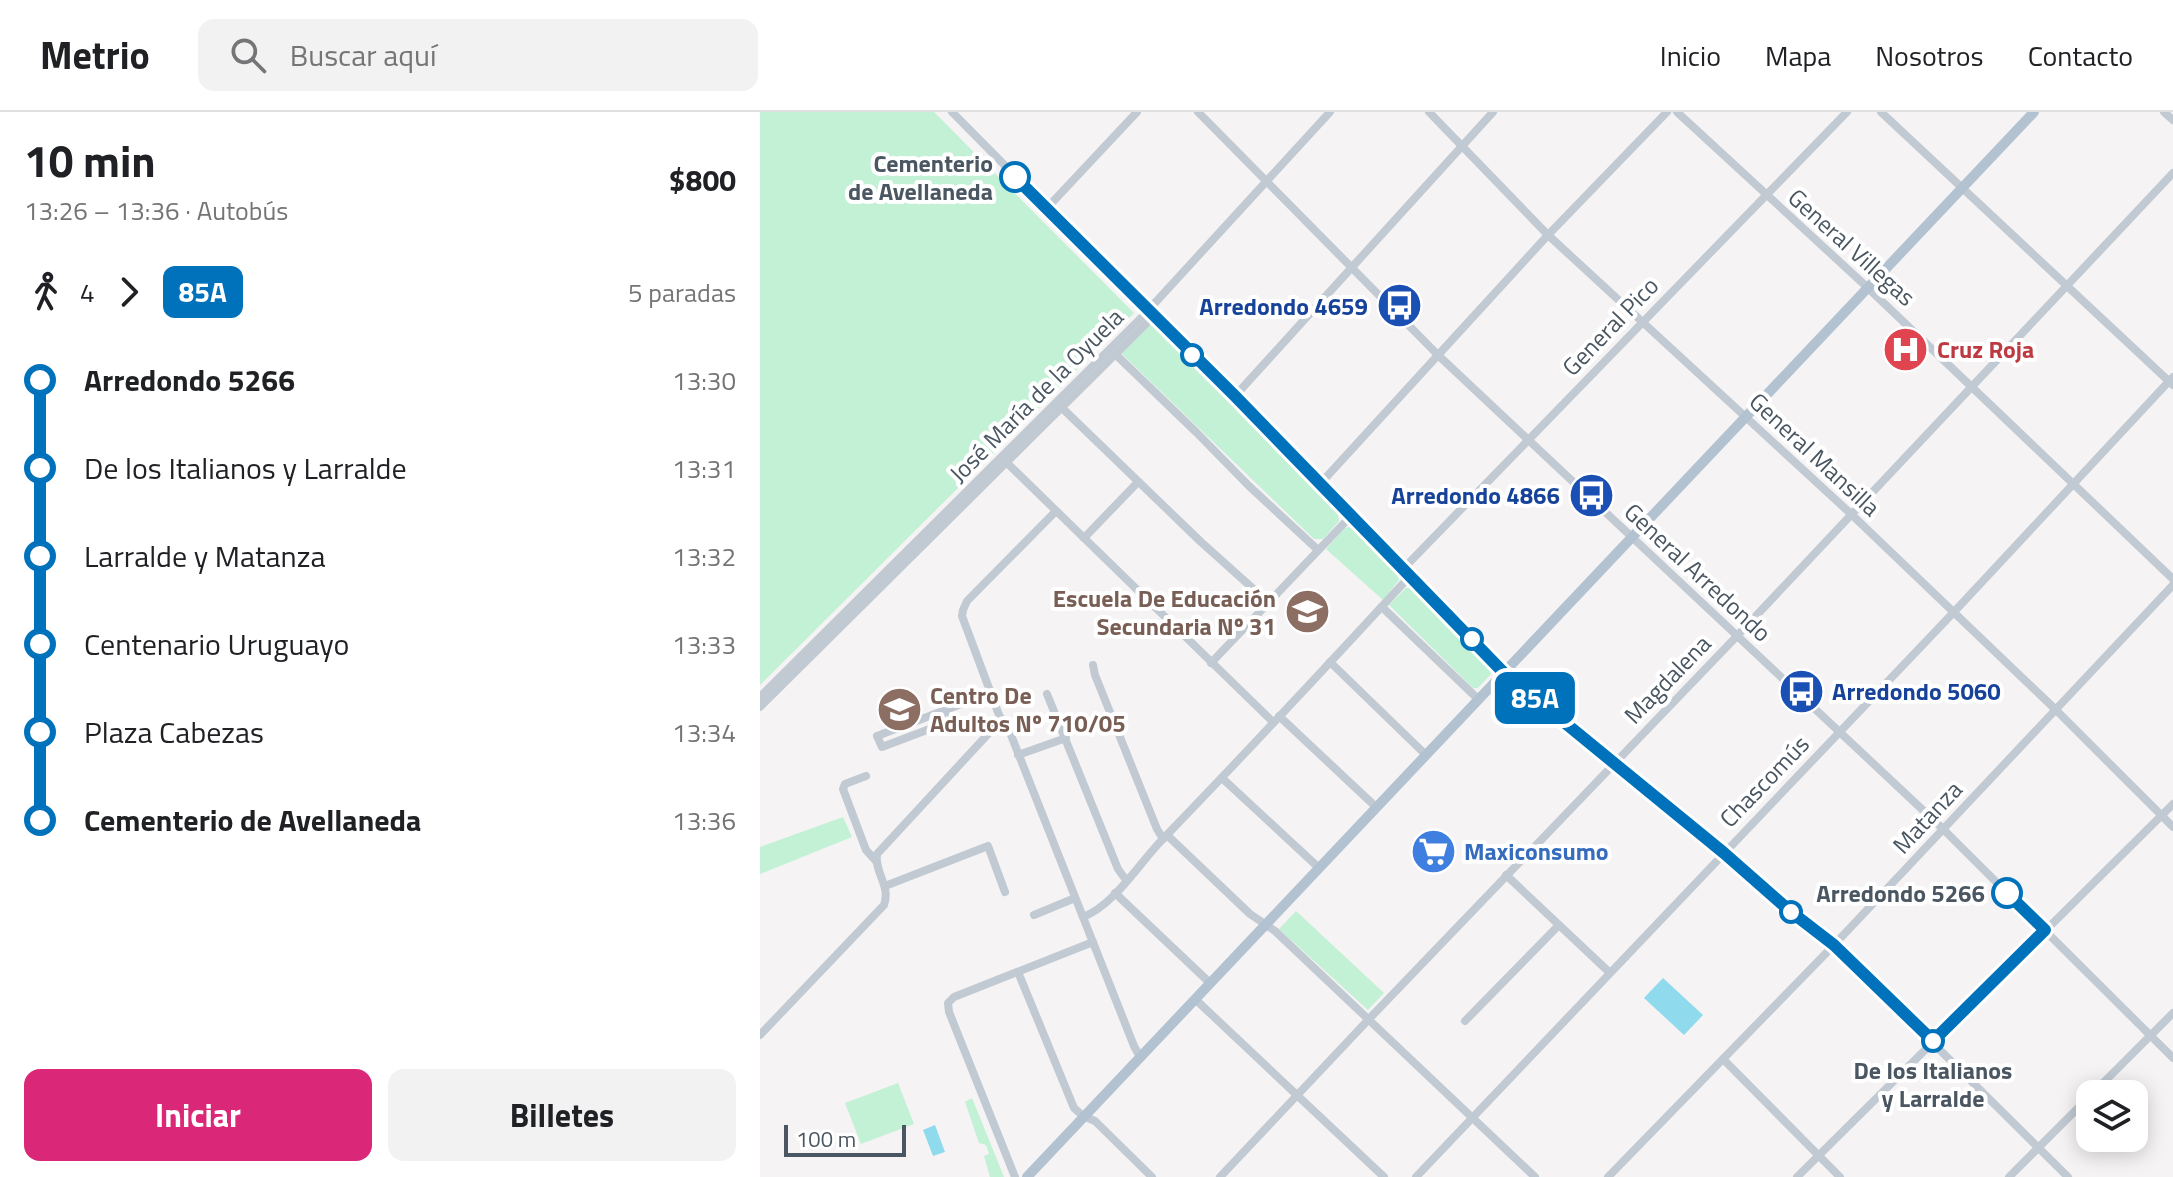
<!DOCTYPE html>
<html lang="es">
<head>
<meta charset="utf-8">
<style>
	:root { --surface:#fff; --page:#f2f2f2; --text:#202124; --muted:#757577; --line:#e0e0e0; --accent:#db2777 }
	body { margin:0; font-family:"Titillium Web",sans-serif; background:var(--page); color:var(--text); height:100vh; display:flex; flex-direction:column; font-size:30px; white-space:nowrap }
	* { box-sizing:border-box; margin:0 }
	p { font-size:26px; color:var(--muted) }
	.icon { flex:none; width:44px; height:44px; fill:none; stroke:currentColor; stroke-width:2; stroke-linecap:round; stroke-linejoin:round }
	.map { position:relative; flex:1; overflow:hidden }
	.panel { display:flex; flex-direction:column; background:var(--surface); width:760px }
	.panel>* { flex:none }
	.badge { padding:0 16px; border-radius:12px; font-size:28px; line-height:52px }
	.tools { position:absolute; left:1316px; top:968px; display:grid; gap:16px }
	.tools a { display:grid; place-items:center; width:72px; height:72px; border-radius:16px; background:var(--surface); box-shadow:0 4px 20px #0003; font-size:40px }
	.scale { position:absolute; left:24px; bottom:20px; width:122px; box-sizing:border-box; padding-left:8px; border:4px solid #4a5661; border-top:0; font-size:22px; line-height:28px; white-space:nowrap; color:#4a5661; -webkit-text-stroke:6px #fff; paint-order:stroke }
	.map>.badge { position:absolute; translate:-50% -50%; box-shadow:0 0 0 4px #fff }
	.legs { display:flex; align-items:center; gap:12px; height:88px; padding:0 24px; font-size:26px }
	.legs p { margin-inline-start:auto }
	.head { display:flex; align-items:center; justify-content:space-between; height:136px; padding:0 24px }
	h1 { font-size:44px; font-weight:700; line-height:60px }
	.cta { display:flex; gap:16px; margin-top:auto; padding:16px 24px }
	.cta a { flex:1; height:92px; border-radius:16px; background:var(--accent); color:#fff; font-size:32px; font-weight:700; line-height:92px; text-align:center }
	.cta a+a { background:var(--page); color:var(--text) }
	ul { padding:0 24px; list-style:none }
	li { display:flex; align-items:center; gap:28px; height:88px; font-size:30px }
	li i { display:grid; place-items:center; width:12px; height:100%; margin:0 10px; background:currentColor }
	li i::after { content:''; width:20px; height:20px; margin:-10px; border:6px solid; border-radius:50%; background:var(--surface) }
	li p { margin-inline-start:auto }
	li:first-child i { background:linear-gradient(#0000 50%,currentColor 0) }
	li:last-child i { background:linear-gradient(currentColor 50%,#0000 0) }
	header { display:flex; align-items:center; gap:48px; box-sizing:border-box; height:112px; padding:0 40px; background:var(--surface); border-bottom:2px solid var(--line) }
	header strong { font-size:38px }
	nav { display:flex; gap:44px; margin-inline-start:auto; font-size:28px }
	.search { width:560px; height:72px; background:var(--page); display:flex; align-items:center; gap:20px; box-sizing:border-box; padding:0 28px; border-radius:16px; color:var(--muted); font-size:30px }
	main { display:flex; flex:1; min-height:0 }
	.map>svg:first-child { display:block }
	.green { fill:#c3f1d5 }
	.water { fill:#90daee }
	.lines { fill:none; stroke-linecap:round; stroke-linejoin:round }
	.minor { stroke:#c1cad2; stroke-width:8 }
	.major { stroke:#b3c2d1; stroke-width:10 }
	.line-1-casing { stroke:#fff; stroke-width:18 }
	.line-1 { stroke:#0072bc; stroke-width:12 }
	.stop-1-dot { fill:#fff; stroke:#0072bc; stroke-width:4 }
	.labels { text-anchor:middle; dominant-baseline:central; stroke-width:8; stroke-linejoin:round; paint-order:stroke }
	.stop-label { font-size:24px; font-weight:bold; fill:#4a5661; stroke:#fff; text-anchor:end }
	.street-label { font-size:24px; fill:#4a5661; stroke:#fff }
	.transit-label { font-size:24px; font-weight:bold; fill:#164399; stroke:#fff; text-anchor:end }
	.health-label { font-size:24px; font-weight:bold; fill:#be3a42; stroke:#fff; text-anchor:start }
	.education-label { font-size:24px; font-weight:bold; fill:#785e54; stroke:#fff; text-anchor:end }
	.shop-label { font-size:24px; font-weight:bold; fill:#366cbe; stroke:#fff; text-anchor:start }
</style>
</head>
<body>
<header>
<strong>Metrio</strong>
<div class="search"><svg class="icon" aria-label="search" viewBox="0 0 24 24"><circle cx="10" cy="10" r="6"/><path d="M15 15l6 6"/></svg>Buscar aquí</div>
<nav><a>Inicio</a><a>Mapa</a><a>Nosotros</a><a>Contacto</a></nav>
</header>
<main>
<section class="panel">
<div class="head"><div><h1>10 min</h1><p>13:26 – 13:36 · Autobús</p></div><b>$800</b></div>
<div class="legs"><svg class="icon" aria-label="walk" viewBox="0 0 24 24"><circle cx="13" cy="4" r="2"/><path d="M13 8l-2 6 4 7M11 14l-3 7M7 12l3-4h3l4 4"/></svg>4<svg class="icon" aria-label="forward" viewBox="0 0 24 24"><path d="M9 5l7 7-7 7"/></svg><b class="badge" style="background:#0072bc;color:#fff">85A</b><p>5 paradas</p></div>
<ul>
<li><i style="color:#0072bc"></i><b>Arredondo 5266</b><p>13:30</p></li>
<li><i style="color:#0072bc"></i><span>De los Italianos y Larralde</span><p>13:31</p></li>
<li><i style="color:#0072bc"></i><span>Larralde y Matanza</span><p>13:32</p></li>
<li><i style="color:#0072bc"></i><span>Centenario Uruguayo</span><p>13:33</p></li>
<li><i style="color:#0072bc"></i><span>Plaza Cabezas</span><p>13:34</p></li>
<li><i style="color:#0072bc"></i><b>Cementerio de Avellaneda</b><p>13:36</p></li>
</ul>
<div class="cta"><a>Iniciar</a><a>Billetes</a></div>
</section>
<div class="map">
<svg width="1413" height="1065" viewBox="0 0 1413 1065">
	<rect width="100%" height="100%" fill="#f5f3f3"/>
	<g class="green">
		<path d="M0 0H174L374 201 0 573Z"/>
		<path d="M393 213 578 401 579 409 563 427H554L363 243 362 241 389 214Z"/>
		<path d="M590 415 595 417 638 462 639 468 623 488 566 437 585 416Z"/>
		<path d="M652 475 732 557 731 562 718 576H713L629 493 646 476Z"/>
		<path d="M83 705 92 725 0 762V735Z"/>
		<path d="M536 799 624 881 608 898 519 817Z"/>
		<path d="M138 971 154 1012 101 1032 85 991Z"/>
		<path d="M212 986 244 1065H230L224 1044 229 1042 226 1033 219 1031 205 990Z"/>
	</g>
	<g class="water">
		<path d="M903 866 943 903 924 923 884 886Z"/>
		<path d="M175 1013 185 1040 173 1044 163 1018Z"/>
	</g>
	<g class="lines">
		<g class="minor">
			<path d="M192 0 560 372 744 561 964 741 1030 799 1074 833 1308 1065"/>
			<path d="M438 0 679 244 1183 717 1413 946"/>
			<path d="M669 0 788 123 1090 401 1295 597 1413 715"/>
			<path d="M917 0 1108 176 1413 467"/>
			<path d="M1121 0 1413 273"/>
			<path d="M1404 0 1413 8"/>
			<path d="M287 96 377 0"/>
			<path d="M351 238 436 320 489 374 558 438"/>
			<path d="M475 284 733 0"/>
			<path d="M299 293 441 430 508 490"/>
			<path d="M244 348 513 610"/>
			<path d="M560 372 788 123 907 0"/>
			<path d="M296 399 207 489 203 498 202 504 239 603 249 618 374 934 380 945"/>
			<path d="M324 426 378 370"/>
			<path d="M643 457 1087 0"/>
			<path d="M622 495 718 587"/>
			<path d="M570 550 666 643"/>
			<path d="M451 551 591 404"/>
			<path d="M333 553 335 563 397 717 403 727"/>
			<path d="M287 582 358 757 366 768"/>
			<path d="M0 585 382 205 570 0"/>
			<path d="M0 595 393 205"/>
			<path d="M184 598 188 610 122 635 117 624 230 581"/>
			<path d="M519 604 616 695"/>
			<path d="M258 643 306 626"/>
			<path d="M106 664 85 672 83 677 106 738 116 749"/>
			<path d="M462 666 558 755"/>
			<path d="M407 723 490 802 515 819 775 1065"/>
			<path d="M746 763 849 860"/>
			<path d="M125 774 228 734 245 780"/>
			<path d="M355 781 450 871"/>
			<path d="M274 803 315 786"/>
			<path d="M323 805C354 793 378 753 401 729 485 642 568 553 650 464"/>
			<path d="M258 860 314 996 323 1004 335 1009 392 1065"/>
			<path d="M435 887 624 1065"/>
			<path d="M705 909 798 814"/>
			<path d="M0 923 124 793C131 774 114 760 117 742L241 608"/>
			<path d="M963 947 1080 1065"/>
			<path d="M1332 982 1413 901"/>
			<path d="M255 1065 189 900 188 891 194 885 333 830"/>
			<path d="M460 1065 609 907 977 524 1413 61"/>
			<path d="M656 1065 1193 501 1413 265"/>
			<path d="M848 1065 1074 833 1413 473"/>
			<path d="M1037 1065 1413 692"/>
			<path d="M1249 1065 1330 984"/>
		</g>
		<path class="major" d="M267 1065 1274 0"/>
	</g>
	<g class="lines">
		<defs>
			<path id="line-1" d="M255 65 475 284 744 561 964 741 1030 799 1074 833 1173 929 1285 818 1247 781"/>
		</defs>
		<use href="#line-1" class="line-1-casing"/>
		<use href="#line-1" class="line-1"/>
	</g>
	<defs>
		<symbol id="bus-disc" viewBox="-11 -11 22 22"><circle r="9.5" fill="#1a4fb4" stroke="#fff"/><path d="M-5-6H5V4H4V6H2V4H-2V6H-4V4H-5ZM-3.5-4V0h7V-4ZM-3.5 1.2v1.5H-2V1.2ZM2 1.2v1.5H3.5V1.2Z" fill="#fff"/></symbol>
		<symbol id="hospital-disc" viewBox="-11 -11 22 22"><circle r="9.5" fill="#e0444e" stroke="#fff"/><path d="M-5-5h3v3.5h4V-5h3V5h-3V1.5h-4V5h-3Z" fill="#fff"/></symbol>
		<symbol id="school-disc" viewBox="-11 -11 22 22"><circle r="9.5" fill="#8d6e63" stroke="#fff"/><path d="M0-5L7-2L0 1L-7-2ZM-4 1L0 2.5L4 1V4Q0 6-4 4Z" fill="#fff"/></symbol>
		<symbol id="supermarket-disc" viewBox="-11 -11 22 22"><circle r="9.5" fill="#3f7fe0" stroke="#fff"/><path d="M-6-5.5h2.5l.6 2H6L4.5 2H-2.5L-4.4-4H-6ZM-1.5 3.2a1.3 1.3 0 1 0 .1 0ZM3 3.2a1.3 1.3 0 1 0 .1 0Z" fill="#fff"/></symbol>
	</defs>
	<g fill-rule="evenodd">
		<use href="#bus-disc" x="614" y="168" width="51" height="51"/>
		<use href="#hospital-disc" x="1120" y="212" width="51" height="51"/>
		<use href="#bus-disc" x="806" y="358" width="51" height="51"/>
		<use href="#school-disc" x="522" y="474" width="51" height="51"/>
		<use href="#bus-disc" x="1016" y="554" width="51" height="51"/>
		<use href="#school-disc" x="114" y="572" width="51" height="51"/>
		<use href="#supermarket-disc" x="648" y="714" width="51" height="51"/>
	</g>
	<g class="stop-1-dot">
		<circle cx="255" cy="65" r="14"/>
		<circle cx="432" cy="243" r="10"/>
		<circle cx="712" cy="527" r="10"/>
		<circle cx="1247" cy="781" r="14"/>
		<circle cx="1031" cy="800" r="10"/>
		<circle cx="1173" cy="929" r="10"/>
	</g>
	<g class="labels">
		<g class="stop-label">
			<text x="233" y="51">Cementerio<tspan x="233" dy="28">de Avellaneda</tspan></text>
			<text x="1225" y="781">Arredondo 5266</text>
			<text x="1173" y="958" text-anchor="middle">De los Italianos<tspan x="1173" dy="28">y Larralde</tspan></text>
		</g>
		<g class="street-label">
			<text transform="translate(1092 135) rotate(42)">General Villegas</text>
			<text transform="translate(850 214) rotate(-46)">General Pico</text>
			<text transform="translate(276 283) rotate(-45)">José María de la Oyuela</text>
			<text transform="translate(1055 342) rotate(43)">General Mansilla</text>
			<text transform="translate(938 460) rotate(43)">General Arredondo</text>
			<text transform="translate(907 567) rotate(-46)">Magdalena</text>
			<text transform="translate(1004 669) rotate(-46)">Chascomús</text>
			<text transform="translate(1167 705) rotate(-47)">Matanza</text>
		</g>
		<g class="transit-label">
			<text x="608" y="194">Arredondo 4659</text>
			<text x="800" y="383">Arredondo 4866</text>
			<text x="1072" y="579" text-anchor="start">Arredondo 5060</text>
		</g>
		<g class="health-label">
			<text x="1177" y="237">Cruz Roja</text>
		</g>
		<g class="education-label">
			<text x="516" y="486">Escuela De Educación<tspan x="516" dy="28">Secundaria Nº 31</tspan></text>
			<text x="170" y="583" text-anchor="start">Centro De<tspan x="170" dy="28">Adultos Nº 710/05</tspan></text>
		</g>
		<g class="shop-label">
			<text x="704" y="739">Maxiconsumo</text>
		</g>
	</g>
</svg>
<div class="tools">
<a><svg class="icon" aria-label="layers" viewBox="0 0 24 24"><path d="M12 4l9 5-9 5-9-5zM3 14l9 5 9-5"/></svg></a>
</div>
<div class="scale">100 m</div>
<b class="badge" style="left:775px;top:586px;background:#0072bc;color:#fff">85A</b>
</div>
</main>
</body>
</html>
